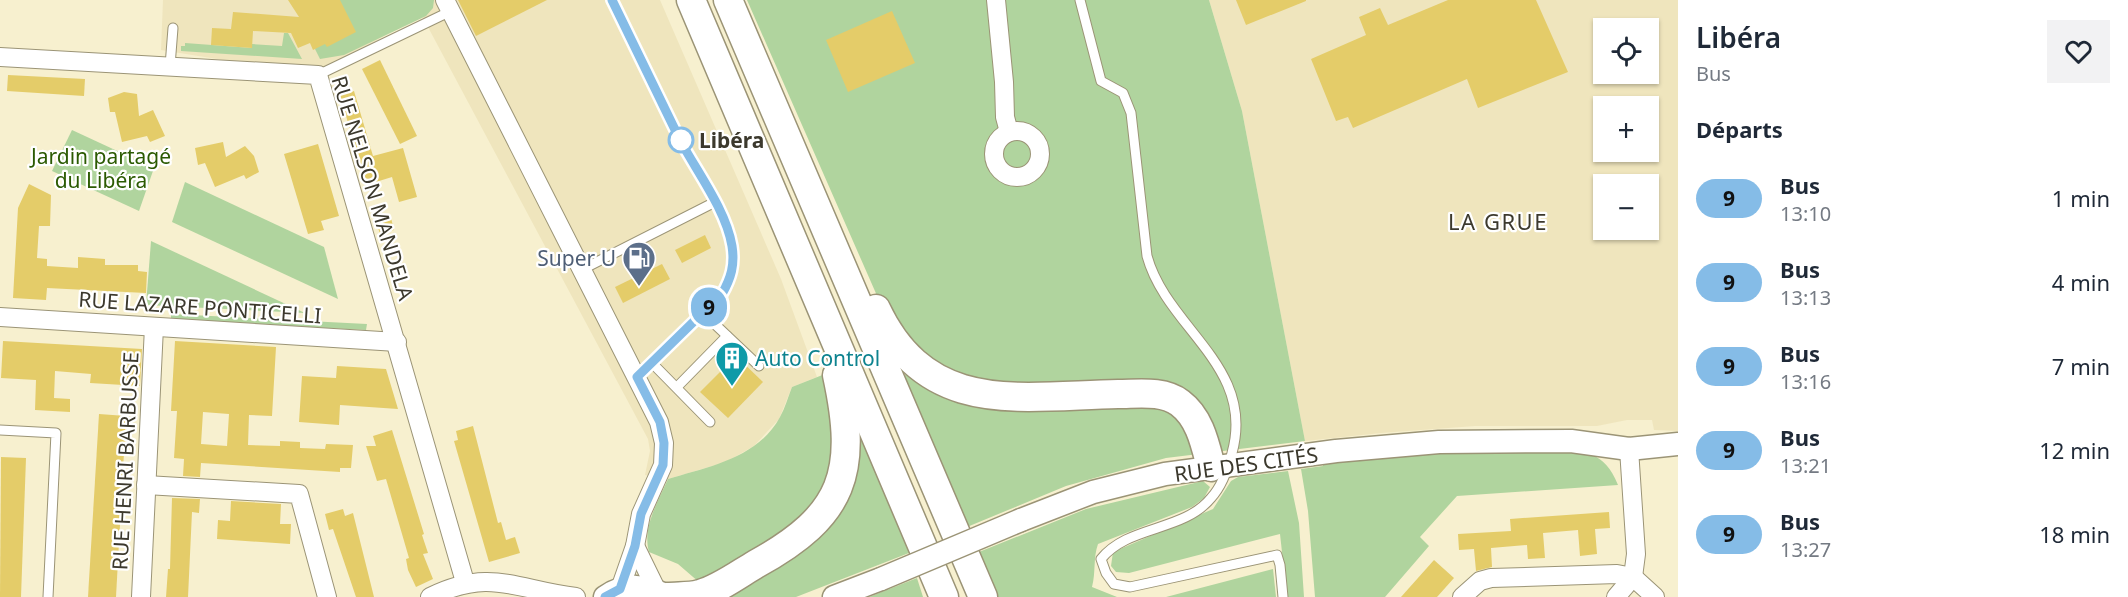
<!DOCTYPE html>
<html lang="fr">
<head>
<meta charset="utf-8">
<style>
	:root { --surface:#fff; --page:#f2f2f3; --text:#1f2937; --muted:#747a83 }
	body { margin:0; font-family:"Noto Sans",sans-serif; background:var(--page); color:var(--text); height:100vh; display:flex; flex-direction:column; font-size:22px; white-space:nowrap }
	* { box-sizing:border-box; margin:0 }
	p { font-size:20px; color:var(--muted) }
	.icon { flex:none; width:33px; height:33px; fill:none; stroke:currentColor; stroke-width:2; stroke-linecap:round; stroke-linejoin:round }
	.map { position:relative; flex:1; overflow:hidden }
	.details { display:flex; flex-direction:column; background:var(--surface); width:450px }
	.details>* { flex:none }
	.badge { padding:0 12px; border-radius:20px; font-size:21px; line-height:39px }
	.buttons { position:absolute; left:1593px; top:18px; display:grid; gap:12px }
	.buttons a { display:grid; place-items:center; width:66px; height:66px; border-radius:0px; background:var(--surface); box-shadow:0 2px 4px #0004; font-size:30px }
	.map>.badge { position:absolute; translate:-50% -50%; box-shadow:0 0 0 3px #fff }
	h2 { padding:0 18px; font-size:22px; line-height:54px }
	.round { display:grid; place-items:center; flex:none; width:63px; height:63px; border-radius:0px; background:var(--page) }
	.summary { display:flex; align-items:center; justify-content:space-between; height:102px; padding:0 18px }
	h1 { font-size:28px; font-weight:600; line-height:45px }
	ul { padding:0; list-style:none }
	li { display:flex; align-items:center; gap:18px; height:84px; padding:0 18px }
	li div { flex:1 }
	li b { display:block; font-size:22px }
	li em { font-style:normal }
	li .badge { min-width:66px; font-weight:700; text-align:center }
	main { display:flex; flex:1; min-height:0 }
	.map>svg:first-child { display:block }
	.built { fill:#efe5bd; fill-rule:evenodd }
	.green { fill:#b0d49e }
	.building { fill:#e4cc69; fill-rule:evenodd }
	.lines { fill:none; stroke-linecap:round; stroke-linejoin:round }
	.service-casing { stroke:#9b9476; stroke-width:11 }
	.minor-casing { stroke:#9b9476; stroke-width:20 }
	.tertiary-casing { stroke:#9b9476; stroke-width:25 }
	.primary-casing { stroke:#9b9476; stroke-width:31 }
	.service { stroke:#fff; stroke-width:9 }
	.minor { stroke:#fff; stroke-width:18 }
	.tertiary { stroke:#fff; stroke-width:22 }
	.primary { stroke:#fff; stroke-width:28 }
	.tertiary-bridge-casing { stroke:#9b9476; stroke-width:25; stroke-linecap:butt }
	.tertiary-bridge { stroke:#fff; stroke-width:22 }
	.line-casing { stroke:#fff; stroke-width:14 }
	.line { stroke:#85bce7; stroke-width:9 }
	.stop-dot { fill:#fff; stroke:#85bce7; stroke-width:3 }
	.labels { text-anchor:middle; dominant-baseline:central; stroke-width:4.5; stroke-linejoin:round; paint-order:stroke }
	.stop-label { font-size:21px; font-weight:bold; fill:#3c392d; stroke:#fff; text-anchor:start }
	.park-label { font-size:21px; fill:#2b5a02; stroke:#fff }
	.street-label { font-size:21px; fill:#3c392d; stroke:#fff }
	.service-label { font-size:21px; fill:#4e5e75; stroke:#fff; text-anchor:end }
	.culture-label { font-size:21px; fill:#0d838f; stroke:#fff; text-anchor:start }
	.neighbourhood-label { font-size:22px; letter-spacing:1.5px; fill:#3c392d; stroke:#fff }
</style>
</head>
<body>
<main>
<div class="map">
<svg width="1678" height="597" viewBox="0 0 1678 597">
	<rect width="100%" height="100%" fill="#f7f0cf"/>
	<g class="built">
		<path d="M163 0H660L781 279 817 377 792 387 779 419 754 446 726 462 668 479 645 475 650 451 648 439 421 14 318 75 161 50Z"/>
		<path d="M1209 0H1678V431L1654 430 1652 420H1627L1597 426H1475L1381 433 1305 441 1242 111ZM1604 28H1648V74H1604ZM1604 106H1648V152H1604ZM1604 184H1648V230H1604Z"/>
	</g>
	<g class="green">
		<path d="M338 0H434L433 8 426 16 344 55 320 59 315 49Z"/>
		<path d="M747 0H1209L1242 111 1305 441 1166 458 1066 486 967 527 902 376 911 373Z"/>
		<path d="M284 33H288L302 59 181 51V46H185V43L252 48V44L282 46Z"/>
		<path d="M72 130 154 168 139 211 52 171Z"/>
		<path d="M185 182 324 247 338 299 172 222Z"/>
		<path d="M151 241 305 313 146 305Z"/>
		<path d="M171 314 367 324 366 330 171 320Z"/>
		<path d="M825 374 836 460 811 516 700 583 678 564 649 552C642 527 658 502 668 479 708 467 758 458 780 417 785 408 788 397 792 387Z"/>
		<path d="M861 429 909 553 796 597H712L786 554Z"/>
		<path d="M1552 448C1586 453 1604 450 1618 485L1457 496 1420 537 1429 546 1385 597H1315L1308 511 1301 469 1323 466V463L1455 451Z"/>
		<path d="M1288 471 1299 523 1304 597H1287L1280 534 1129 573 1116 572 1111 566 1113 552 1213 509 1231 481 1238 477Z"/>
		<path d="M1203 481 1210 487 1204 498 1192 507 1098 544C1093 558 1096 572 1092 587L1117 597H998L979 552 1086 509Z"/>
		<path d="M1273 569 1276 597H1166Z"/>
		<path d="M917 578 923 597H869Z"/>
	</g>
	<g class="building">
		<path d="M288 0H340L356 32 327 47 325 44 313 50 310 43 298 48 291 33 253 31 252 48 211 45 212 28 231 29 233 12 299 17Z"/>
		<path d="M458 0H547L476 36Z"/>
		<path d="M1236 0H1306V1L1246 25Z"/>
		<path d="M1448 0H1536L1568 72 1478 108 1467 79 1353 128 1348 117 1336 121 1311 59 1366 35 1359 17 1380 8 1388 25Z"/>
		<path d="M892 11 915 63 848 92 826 40Z"/>
		<path d="M380 60 417 136 400 144 362 69Z"/>
		<path d="M8 75 85 79 84 96 7 91Z"/>
		<path d="M354 91 373 156 403 148 417 197 399 202 392 177 366 185 340 95Z"/>
		<path d="M124 92 137 94 139 116 153 110 165 136 150 142 147 136 122 142 115 112H110L108 98Z"/>
		<path d="M223 142 226 157 245 146 254 156 259 172 246 179 244 175 215 187 205 163 198 165 195 148Z"/>
		<path d="M318 144 339 216 321 221 324 230 308 234 284 154Z"/>
		<path d="M29 184 51 195 50 226H39L37 258 47 259V266L78 268V257L105 259V265H138V271L147 272 146 293 47 288 46 300 13 298 18 208Z"/>
		<path d="M390 214 394 230 380 234 375 218Z"/>
		<path d="M705 235 711 248 682 263 675 250Z"/>
		<path d="M662 264 670 279 623 303 615 287Z"/>
		<path d="M3 341 142 349 140 386 90 383 91 374 55 371 54 398 70 399V412L35 410 36 380 1 378Z"/>
		<path d="M175 341 276 347 272 416 249 415 248 445 280 446V441L300 442V448L325 449 326 444 353 445 351 468H340V472L201 463 200 477 183 476 184 459 174 458 177 411H171ZM203 412 229 414 227 446 201 444Z"/>
		<path d="M736 356 763 382 728 418 700 392Z"/>
		<path d="M337 366 386 369 398 409 340 405 339 425 299 422 302 376 336 378Z"/>
		<path d="M99 414 126 416 116 597H88Z"/>
		<path d="M473 426 498 523 501 522 506 540 515 537 520 553 489 562 454 441 458 440 456 431Z"/>
		<path d="M392 430 424 534 422 535 428 553 423 554 433 579 416 587 408 570 406 559 409 558 386 479 377 481 366 446H376L373 436Z"/>
		<path d="M1 457 26 458 21 597H0Z"/>
		<path d="M172 498 200 499 199 513 192 512 188 597H166L168 569H170Z"/>
		<path d="M231 501 281 504 280 524H291L290 544 217 539 218 520 230 521Z"/>
		<path d="M343 509 345 516 353 513 374 597H356L333 529 329 530 325 514Z"/>
		<path d="M1609 512 1610 528 1595 529 1597 554 1580 556 1578 530 1543 533 1545 558 1528 559 1527 545 1491 548 1492 567 1476 571 1474 549 1459 550 1458 534 1511 531 1510 519Z"/>
		<path d="M1434 560 1454 578 1437 597H1401Z"/>
	</g>
	<g class="lines">
		<defs>
			<g id="service">
				<path d="M612 0C635 47 657 93 680 140 697 172 726 210 732 247 735 265 731 278 721 294L637 377"/>
				<path d="M1080 0 1101 81 1123 93 1131 113 1147 256C1167 329 1256 366 1232 453 1228 469 1222 486 1211 498 1183 532 1128 525 1101 559L1106 573 1114 584 1130 587 1277 555 1280 565 1283 597"/>
				<path d="M170 66 173 28"/>
				<path d="M318 75 451 11"/>
				<path d="M581 270 715 202"/>
				<path d="M703 313 759 366"/>
				<path d="M652 363 710 422"/>
				<path d="M677 387 727 336"/>
				<path d="M0 430 56 433 48 597"/>
			</g>
			<g id="minor">
				<path d="M445 0 659 422 664 443 663 465 641 514 635 546 620 589"/>
				<path d="M996 0 1004 82 1005 117 1009 132"/>
				<path d="M0 57 318 75 465 582"/>
				<circle cx="1017" cy="154" r="23"/>
				<path d="M0 317 397 342"/>
				<path d="M146 485 299 494 327 597"/>
				<path d="M635 546 657 591"/>
				<path d="M1633 577 1655 597"/>
				<path d="M141 597 154 327"/>
				<path d="M430 597C491 567 516 590 576 597"/>
				<path d="M1462 597 1480 581 1491 578 1617 574 1633 577"/>
				<path d="M1616 597 1633 577 1636 554 1629 449"/>
			</g>
			<g id="tertiary">
				<path d="M1021 520 1093 492 1165 474 1336 451 1439 442 1571 441 1629 449 1678 444"/>
				<path d="M605 597C625 583 647 584 668 597"/>
				<path d="M834 597 881 579"/>
			</g>
			<g id="primary">
				<path d="M691 0 944 597"/>
				<path d="M728 0 983 597"/>
				<path d="M876 309C927 417 1018 396 1118 394 1138 394 1163 390 1180 403 1200 418 1205 444 1211 467"/>
				<path d="M668 597C678 596 690 597 700 594 719 589 739 574 756 564 845 515 858 472 837 375"/>
			</g>
		</defs>
		<use href="#service" class="service-casing"/>
		<use href="#minor" class="minor-casing"/>
		<use href="#tertiary" class="tertiary-casing"/>
		<use href="#primary" class="primary-casing"/>
		<use href="#service" class="service"/>
		<use href="#minor" class="minor"/>
		<use href="#tertiary" class="tertiary"/>
		<use href="#primary" class="primary"/>
		<defs>
			<path id="tertiary-bridge" d="M881 579 1021 520"/>
		</defs>
		<use href="#tertiary-bridge" class="tertiary-bridge-casing"/>
		<use href="#tertiary-bridge" class="tertiary-bridge"/>
	</g>
	<g class="lines">
		<defs>
			<path id="line" d="M605 597 620 589 635 546 641 514 663 465 664 443 660 422 637 377 722 294C731 278 735 265 732 246 726 210 697 172 680 140 657 93 635 47 612 0"/>
		</defs>
		<use href="#line" class="line-casing"/>
		<use href="#line" class="line"/>
	</g>
	<defs>
		<symbol id="fuel-pin" viewBox="-11 -11 22 30"><path d="M0 17L-7.5 6A9.5 9.5 0 1 1 7.5 6Z" fill="#5c6f8a" stroke="#fff"/><path d="M-5.5-6h7V0h2V4h1.3V-2.5L3-4.5l.8-.8L6-3V5H2.5V1h-1V6h-7ZM-4.2-4.7v3.2H.2V-4.7Z" fill="#fff"/></symbol>
		<symbol id="building-pin" viewBox="-11 -11 22 30"><path d="M0 17L-7.5 6A9.5 9.5 0 1 1 7.5 6Z" fill="#0f9aa8" stroke="#fff"/><path d="M-4-6H4V6H1V3H-1V6H-4ZM-2.5-4.3h1.7v1.8h-1.7ZM.8-4.3h1.7v1.8H.8ZM-2.5-1h1.7V.8h-1.7ZM.8-1h1.7V.8H.8Z" fill="#fff"/></symbol>
	</defs>
	<g fill-rule="evenodd">
		<use href="#fuel-pin" x="620" y="239" width="38" height="52"/>
		<use href="#building-pin" x="713" y="339" width="38" height="52"/>
	</g>
	<circle class="stop-dot" cx="681" cy="140" r="12"/>
	<g class="labels">
		<g class="stop-label">
			<text x="699" y="140">Libéra</text>
		</g>
		<g class="park-label">
			<text x="101" y="156">Jardin partagé<tspan x="101" dy="24">du Libéra</tspan></text>
		</g>
		<g class="street-label">
			<text transform="translate(373 188) rotate(73)">RUE NELSON MANDELA</text>
			<text transform="translate(200 307) rotate(4)">RUE LAZARE PONTICELLI</text>
			<text transform="translate(125 461) rotate(-87)">RUE HENRI BARBUSSE</text>
			<text transform="translate(1246 464) rotate(-8)">RUE DES CITÉS</text>
		</g>
		<g class="service-label">
			<text x="616" y="258">Super U</text>
		</g>
		<g class="culture-label">
			<text x="755" y="358">Auto Control</text>
		</g>
		<g class="neighbourhood-label">
			<text x="1498" y="221">LA GRUE</text>
		</g>
	</g>
</svg>
<div class="buttons">
<a><svg class="icon" aria-label="locate" viewBox="0 0 24 24"><circle cx="12" cy="12" r="6"/><path d="M12 2v4M12 18v4M2 12h4M18 12h4"/></svg></a>
<a>+</a>
<a>−</a>
</div>
<b class="badge" style="left:709px;top:307px;background:#85bce7;color:#111">9</b>
</div>
<section class="details">
<div class="summary"><div><h1>Libéra</h1><p>Bus</p></div><a class="round"><svg class="icon" aria-label="heart" viewBox="0 0 24 24"><path d="M12 20l-8-8c-3-5 5-10 8-4 3-6 11-1 8 4z"/></svg></a></div>
<h2>Départs</h2>
<ul>
<li><span class="badge" style="background:#85bce7;color:#111">9</span><div><b>Bus</b><p>13:10</p></div><em>1 min</em></li>
<li><span class="badge" style="background:#85bce7;color:#111">9</span><div><b>Bus</b><p>13:13</p></div><em>4 min</em></li>
<li><span class="badge" style="background:#85bce7;color:#111">9</span><div><b>Bus</b><p>13:16</p></div><em>7 min</em></li>
<li><span class="badge" style="background:#85bce7;color:#111">9</span><div><b>Bus</b><p>13:21</p></div><em>12 min</em></li>
<li><span class="badge" style="background:#85bce7;color:#111">9</span><div><b>Bus</b><p>13:27</p></div><em>18 min</em></li>
</ul>
</section>
</main>
</body>
</html>
